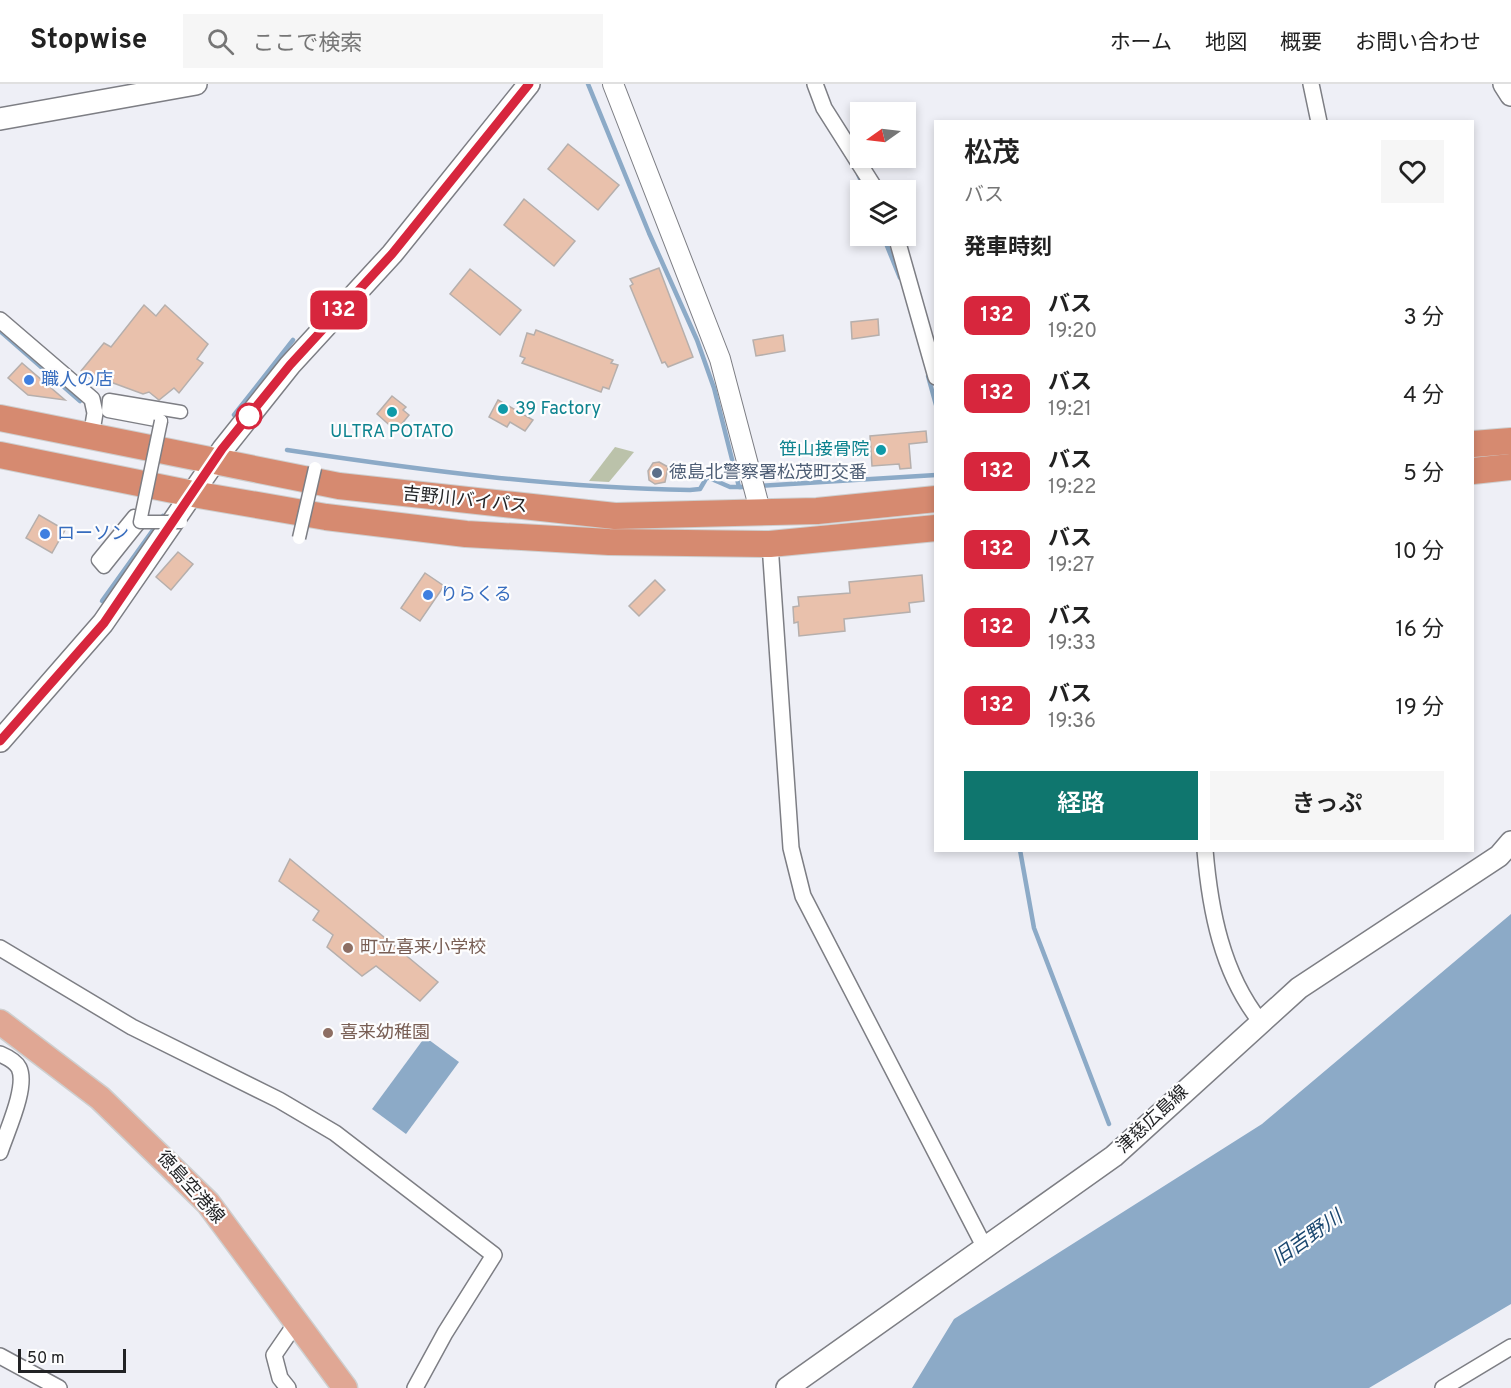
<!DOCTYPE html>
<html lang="ja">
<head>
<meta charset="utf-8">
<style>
	:root { --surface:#fff; --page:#f6f6f6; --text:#222; --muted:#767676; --line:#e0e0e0; --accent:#0f766e }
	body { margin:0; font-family:Overpass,"Noto Sans JP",sans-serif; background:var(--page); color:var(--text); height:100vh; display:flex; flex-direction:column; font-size:22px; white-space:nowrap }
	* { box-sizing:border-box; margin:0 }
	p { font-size:20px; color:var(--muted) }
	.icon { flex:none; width:33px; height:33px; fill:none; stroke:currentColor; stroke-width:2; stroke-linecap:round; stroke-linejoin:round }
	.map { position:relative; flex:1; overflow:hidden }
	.panel { position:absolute; left:934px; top:36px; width:540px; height:732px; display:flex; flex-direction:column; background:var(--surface); border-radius:0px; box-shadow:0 3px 9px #0003 }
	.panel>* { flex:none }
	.badge { padding:0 12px; border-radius:9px; font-size:21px; line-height:39px }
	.needle { width:39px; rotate:256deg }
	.controls { position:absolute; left:850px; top:18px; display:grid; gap:12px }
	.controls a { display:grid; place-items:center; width:66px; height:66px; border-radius:0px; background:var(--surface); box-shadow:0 3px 9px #0003; font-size:30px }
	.scale { position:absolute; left:18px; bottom:15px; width:108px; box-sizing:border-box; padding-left:6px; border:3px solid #222325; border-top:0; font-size:16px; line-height:21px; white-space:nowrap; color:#222325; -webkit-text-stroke:4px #fdfdfe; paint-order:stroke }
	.map>.badge { position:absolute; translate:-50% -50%; box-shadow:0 0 0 3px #fff }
	h2 { padding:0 30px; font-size:22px; line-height:54px }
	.round { display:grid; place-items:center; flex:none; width:63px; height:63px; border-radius:0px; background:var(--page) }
	.summary { display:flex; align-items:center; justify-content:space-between; height:102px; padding:0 30px }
	h1 { font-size:28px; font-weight:600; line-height:45px }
	.cta { display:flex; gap:12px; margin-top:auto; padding:12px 30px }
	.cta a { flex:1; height:69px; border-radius:0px; background:var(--accent); color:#fff; font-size:24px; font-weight:600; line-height:69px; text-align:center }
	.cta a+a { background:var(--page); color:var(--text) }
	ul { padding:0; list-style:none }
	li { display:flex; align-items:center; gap:18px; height:78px; padding:0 30px }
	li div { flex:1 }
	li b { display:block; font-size:22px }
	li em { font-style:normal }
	li .badge { min-width:66px; font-weight:700; text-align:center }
	header { display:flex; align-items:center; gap:36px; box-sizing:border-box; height:84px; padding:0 30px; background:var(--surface); border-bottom:2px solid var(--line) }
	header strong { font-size:28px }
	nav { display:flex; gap:33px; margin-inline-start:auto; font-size:21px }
	.search { width:420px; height:54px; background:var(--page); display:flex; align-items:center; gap:15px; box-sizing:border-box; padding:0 21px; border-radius:0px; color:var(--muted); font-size:22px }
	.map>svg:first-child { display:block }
	.green { fill:#bbc2aa }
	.water { fill:#8caac7 }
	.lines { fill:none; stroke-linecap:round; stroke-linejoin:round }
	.stream { stroke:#8caac7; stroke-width:4.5 }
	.building { fill:#e9c1ac; stroke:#b6afac; stroke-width:1.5 }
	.pedestrian-casing { stroke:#7d7e84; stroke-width:15 }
	.minor-casing { stroke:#7d7e84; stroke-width:18 }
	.tertiary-casing { stroke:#7d7e84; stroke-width:22 }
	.secondary-casing { stroke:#7d7e84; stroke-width:24 }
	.primary-casing { stroke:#cecfcf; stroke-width:27 }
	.trunk-casing { stroke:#cecfcf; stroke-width:28 }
	.pedestrian { stroke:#fff; stroke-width:12 }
	.minor { stroke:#fff; stroke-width:15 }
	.tertiary { stroke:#fff; stroke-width:20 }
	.secondary { stroke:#fff; stroke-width:21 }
	.primary { stroke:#e0a794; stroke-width:24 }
	.trunk { stroke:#d68a70; stroke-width:26 }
	.pedestrian-bridge-casing { stroke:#7d7e84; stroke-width:15; stroke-linecap:butt }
	.pedestrian-bridge { stroke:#fff; stroke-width:12 }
	.line-casing { stroke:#fff; stroke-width:14 }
	.line { stroke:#d7263d; stroke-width:9 }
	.shop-dot { fill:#3f7fe0; stroke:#fdfdfe; stroke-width:2 }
	.culture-dot { fill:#0f9aa8; stroke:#fdfdfe; stroke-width:2 }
	.stop-dot { fill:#fff; stroke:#d7263d; stroke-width:3 }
	.service-dot { fill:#5c6f8a; stroke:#fdfdfe; stroke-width:2 }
	.education-dot { fill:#8d6e63; stroke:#fdfdfe; stroke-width:2 }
	.labels { text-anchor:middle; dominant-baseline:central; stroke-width:4.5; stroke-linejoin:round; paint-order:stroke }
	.shop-label { font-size:18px; fill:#366cbe; stroke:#fdfdfe; text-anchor:start }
	.culture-label { font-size:18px; fill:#0d838f; stroke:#fdfdfe; text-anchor:start }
	.service-label { font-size:18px; fill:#4e5e75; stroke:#fdfdfe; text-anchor:start }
	.street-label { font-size:18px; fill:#222325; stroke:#fdfdfe }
	.education-label { font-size:18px; fill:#785e54; stroke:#fdfdfe; text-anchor:start }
	.water-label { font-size:20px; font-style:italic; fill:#19466e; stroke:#fdfdfe }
</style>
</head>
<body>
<header>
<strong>Stopwise</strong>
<div class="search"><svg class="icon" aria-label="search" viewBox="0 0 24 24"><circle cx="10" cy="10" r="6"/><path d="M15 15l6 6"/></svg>ここで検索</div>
<nav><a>ホーム</a><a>地図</a><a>概要</a><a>お問い合わせ</a></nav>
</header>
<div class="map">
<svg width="1511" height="1304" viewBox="0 0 1511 1304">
	<rect width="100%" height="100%" fill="#eeeff6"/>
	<path class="green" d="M615 363 634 368 609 398 589 397Z"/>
	<g class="water">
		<path d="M1511 830V1220L1369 1304H912L954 1235 1262 1040Z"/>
		<path d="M425 953 459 978 406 1050 372 1025Z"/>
	</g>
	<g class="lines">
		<g class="stream">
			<path d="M588 0 649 149 697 256 714 304 739 403H748"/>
			<path d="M858 90 865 106"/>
			<path d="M883 152 900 194"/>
			<path d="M0 247 80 317"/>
			<path d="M928 292 936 321"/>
			<path d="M234 331 293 256"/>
			<path d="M287 366C421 386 555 404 690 406L700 405 707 393 730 403H741"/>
			<path d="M759 402 936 391"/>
			<path d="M102 517 163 432"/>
			<path d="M1020 766 1034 844 1109 1040"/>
		</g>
	</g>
	<g class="building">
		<path d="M568 60 619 101 598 126 548 85Z"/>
		<path d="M524 115 575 157 554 182 504 141Z"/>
		<path d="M659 184 693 273 668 283 665 278 662 279 630 202 633 200 630 195Z"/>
		<path d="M470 185 521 226 500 251 450 210Z"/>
		<path d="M144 221 156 232 165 221 208 260 197 275 203 279 179 309 174 304 159 316 149 308 143 310 105 296 100 303 81 287 104 259 111 263Z"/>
		<path d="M878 235 879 251 852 255 851 238Z"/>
		<path d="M536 246 613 276 611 279 618 281 609 305 603 303 601 308 522 279 525 274 520 272 527 249 534 251Z"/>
		<path d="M783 251 785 267 756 272 753 256Z"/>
		<path d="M22 279 65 316 28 311 8 294Z"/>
		<path d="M392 312 406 323 403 326 409 331 396 347 377 330Z"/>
		<path d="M498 316 533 336 525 347 510 338 507 343 489 333Z"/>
		<path d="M926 347 927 358 909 360 911 384 900 385 899 380 872 382 870 352Z"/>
		<path d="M659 378 668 383 665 398 655 400 649 396 648 387 653 379Z"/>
		<path d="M39 431 65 446 52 469 26 454Z"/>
		<path d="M178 468 193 480 171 506 156 493Z"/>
		<path d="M425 489 444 502 420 537 401 524Z"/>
		<path d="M922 491 924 517 909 519 910 528 844 535 845 547 799 552 798 538 794 539 793 523 799 522 798 513 850 509 849 498Z"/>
		<path d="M655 496 665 506 639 532 629 522Z"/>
		<path d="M290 775 438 898 420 917 376 882 362 892 327 863 333 851 313 836 319 827 279 797Z"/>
	</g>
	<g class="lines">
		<defs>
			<g id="pedestrian">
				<path d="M161 337 108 327 109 316 181 328"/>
				<path d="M134 432 98 476 104 483 140 438"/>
			</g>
			<g id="minor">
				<path d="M815 0 824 24 876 106"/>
				<path d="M1311 0 1319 38"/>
				<path d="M896 152 936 293"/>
				<path d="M0 236 92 315 95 329 91 353"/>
				<path d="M770 460 791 764 803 812 984 1162"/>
				<path d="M1205 766C1210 826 1222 889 1260 937"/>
				<path d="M0 864 132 943 279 1016 335 1049 494 1171 445 1249 415 1304"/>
				<path d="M0 970C7 973 16 978 19 984 28 1003 6 1049 0 1068"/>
				<path d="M0 1272 59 1304"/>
				<path d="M288 1304 280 1294 274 1271 296 1239"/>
				<path d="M1443 1304 1511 1263"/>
			</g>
			<path id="tertiary" d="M613 0 720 275 761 430"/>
			<g id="secondary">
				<path d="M1504 0 1511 11"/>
				<path d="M0 35 196 0"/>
				<path d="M0 657 103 539 223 365 290 281 392 170 529 0"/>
				<path d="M787 1304 1114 1072 1299 904 1499 772 1511 758"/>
			</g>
			<path id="primary" d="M0 938 100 1014 208 1119 345 1304"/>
			<g id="trunk">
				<path d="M0 334 339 402 615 432 817 427 936 415"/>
				<path d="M1473 360 1511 357"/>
				<path d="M0 371 193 410 326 433 466 450 609 458 770 460 936 444"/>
				<path d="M1473 387 1511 383"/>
			</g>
		</defs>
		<use href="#pedestrian" class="pedestrian-casing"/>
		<use href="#minor" class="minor-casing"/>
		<use href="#tertiary" class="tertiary-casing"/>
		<use href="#secondary" class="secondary-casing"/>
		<use href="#primary" class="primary-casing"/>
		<use href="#trunk" class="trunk-casing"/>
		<use href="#pedestrian" class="pedestrian"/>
		<use href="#minor" class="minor"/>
		<use href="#tertiary" class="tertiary"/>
		<use href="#secondary" class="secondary"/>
		<use href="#primary" class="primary"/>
		<use href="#trunk" class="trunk"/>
		<defs>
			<g id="pedestrian-bridge">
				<path d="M161 337 140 438H181"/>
				<path d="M299 454 315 384"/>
			</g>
		</defs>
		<use href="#pedestrian-bridge" class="pedestrian-bridge-casing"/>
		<use href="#pedestrian-bridge" class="pedestrian-bridge"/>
	</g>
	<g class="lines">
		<defs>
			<path id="line" d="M0 657 104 539 222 365 290 281 392 170 529 0"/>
		</defs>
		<use href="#line" class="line-casing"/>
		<use href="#line" class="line"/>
	</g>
	<g class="shop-dot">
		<circle cx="29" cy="296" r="6"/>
		<circle cx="45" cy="450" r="6"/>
		<circle cx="428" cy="511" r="6"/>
	</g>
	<g class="culture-dot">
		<circle cx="503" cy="325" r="6"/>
		<circle cx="392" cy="328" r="6"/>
		<circle cx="881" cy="366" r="6"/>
	</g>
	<circle class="stop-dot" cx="249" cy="332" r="12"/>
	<circle class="service-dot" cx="657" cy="389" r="6"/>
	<g class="education-dot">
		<circle cx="348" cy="864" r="6"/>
		<circle cx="328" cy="949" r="6"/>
	</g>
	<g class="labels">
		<g class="shop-label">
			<text x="41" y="296">職人の店</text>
			<text x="57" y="450">ローソン</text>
			<text x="440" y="511">りらくる</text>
		</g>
		<g class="culture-label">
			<text x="515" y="325">39 Factory</text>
			<text x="392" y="348" text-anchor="middle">ULTRA POTATO</text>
			<text x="869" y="366" text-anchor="end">笹山接骨院</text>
		</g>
		<g class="service-label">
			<text x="669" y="389">徳島北警察署松茂町交番</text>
		</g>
		<g class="street-label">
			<text transform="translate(465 417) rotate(6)">吉野川バイパス</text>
			<text transform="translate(1153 1036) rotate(-43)">津慈広島線</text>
			<text transform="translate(190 1104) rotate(48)">徳島空港線</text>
		</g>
		<g class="education-label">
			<text x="360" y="864">町立喜来小学校</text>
			<text x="340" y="949">喜来幼稚園</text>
		</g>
		<g class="water-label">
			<text transform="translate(1308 1155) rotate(-35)">旧吉野川</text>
		</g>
	</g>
</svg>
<div class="controls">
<a><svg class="needle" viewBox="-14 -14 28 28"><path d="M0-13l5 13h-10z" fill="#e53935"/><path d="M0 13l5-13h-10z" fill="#767676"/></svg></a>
<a><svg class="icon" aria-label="layers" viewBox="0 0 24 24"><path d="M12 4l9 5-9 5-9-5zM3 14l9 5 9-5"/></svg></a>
</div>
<div class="scale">50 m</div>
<b class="badge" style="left:339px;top:226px;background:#d7263d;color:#fff">132</b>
<section class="panel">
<div class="summary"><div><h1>松茂</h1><p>バス</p></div><a class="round"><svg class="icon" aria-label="heart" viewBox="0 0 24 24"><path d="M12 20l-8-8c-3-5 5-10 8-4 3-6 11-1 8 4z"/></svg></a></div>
<h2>発車時刻</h2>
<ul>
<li><span class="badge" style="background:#d7263d;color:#fff">132</span><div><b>バス</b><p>19:20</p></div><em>3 分</em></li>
<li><span class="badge" style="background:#d7263d;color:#fff">132</span><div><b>バス</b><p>19:21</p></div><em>4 分</em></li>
<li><span class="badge" style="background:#d7263d;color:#fff">132</span><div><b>バス</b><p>19:22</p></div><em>5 分</em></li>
<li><span class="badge" style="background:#d7263d;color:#fff">132</span><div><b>バス</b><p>19:27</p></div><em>10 分</em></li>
<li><span class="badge" style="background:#d7263d;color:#fff">132</span><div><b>バス</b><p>19:33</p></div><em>16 分</em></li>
<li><span class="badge" style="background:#d7263d;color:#fff">132</span><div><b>バス</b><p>19:36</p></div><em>19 分</em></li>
</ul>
<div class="cta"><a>経路</a><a>きっぷ</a></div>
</section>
</div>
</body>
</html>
